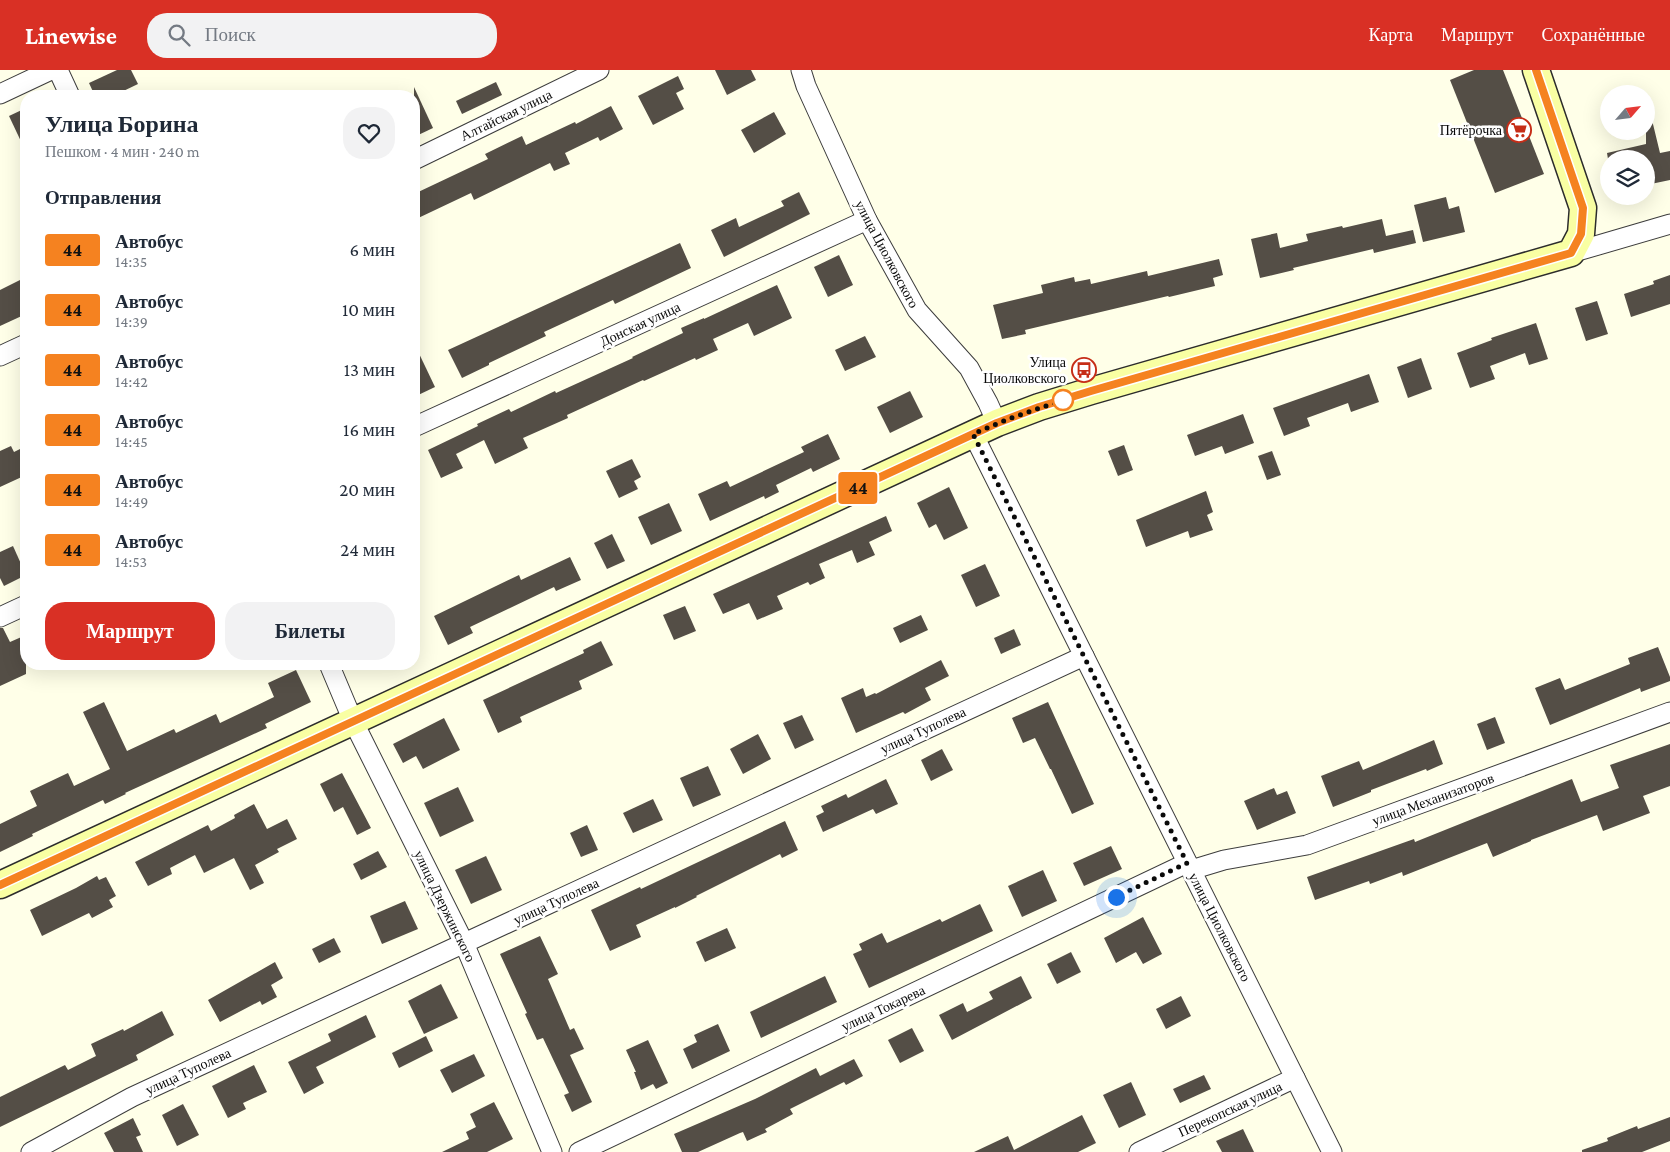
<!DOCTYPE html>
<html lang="ru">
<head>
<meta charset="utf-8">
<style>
	:root { --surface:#fff; --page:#f2f2f3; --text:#1f2937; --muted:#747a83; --accent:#d93025 }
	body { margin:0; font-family:"Crimson Pro",serif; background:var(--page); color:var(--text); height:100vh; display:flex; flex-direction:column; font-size:19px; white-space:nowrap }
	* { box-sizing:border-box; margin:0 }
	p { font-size:16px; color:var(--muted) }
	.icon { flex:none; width:28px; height:28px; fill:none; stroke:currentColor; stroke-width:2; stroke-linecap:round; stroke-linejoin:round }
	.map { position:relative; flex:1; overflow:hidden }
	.drawer { position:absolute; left:20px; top:20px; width:400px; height:580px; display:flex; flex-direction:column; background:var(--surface); border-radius:20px; box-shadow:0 5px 20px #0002 }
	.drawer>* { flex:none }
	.badge { padding:0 10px; border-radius:4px; font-size:18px; line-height:32px }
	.needle { width:32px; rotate:62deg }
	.fabs { position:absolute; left:1600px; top:15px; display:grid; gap:10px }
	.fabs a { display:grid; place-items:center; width:55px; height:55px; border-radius:50%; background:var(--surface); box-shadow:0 5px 20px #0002; font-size:25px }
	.you { position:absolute; width:25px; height:25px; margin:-12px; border:4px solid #fff; border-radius:50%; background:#1a73e8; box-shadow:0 0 0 8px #1a73e833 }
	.map>.badge { position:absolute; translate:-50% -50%; box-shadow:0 0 0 2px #fff }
	h2 { padding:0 25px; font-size:19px; line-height:45px }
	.round { display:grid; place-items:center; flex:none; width:52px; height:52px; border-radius:20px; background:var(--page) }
	.head { display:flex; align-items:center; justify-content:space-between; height:85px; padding:0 25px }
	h1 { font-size:24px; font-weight:800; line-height:38px }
	.cta { display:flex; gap:10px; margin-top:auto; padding:10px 25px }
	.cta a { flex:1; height:58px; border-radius:20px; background:var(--accent); color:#fff; font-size:20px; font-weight:800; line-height:58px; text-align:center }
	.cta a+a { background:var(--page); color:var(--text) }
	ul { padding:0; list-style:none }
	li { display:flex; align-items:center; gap:15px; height:60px; padding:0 25px }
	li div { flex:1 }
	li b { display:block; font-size:19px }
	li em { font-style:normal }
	li .badge { min-width:55px; font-weight:700; text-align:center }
	header { display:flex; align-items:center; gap:30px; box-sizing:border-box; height:70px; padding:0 25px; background:var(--accent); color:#fff }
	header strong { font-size:24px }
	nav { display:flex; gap:28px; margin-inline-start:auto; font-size:18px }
	.search { width:350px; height:45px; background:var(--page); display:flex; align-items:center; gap:12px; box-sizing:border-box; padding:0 18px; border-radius:20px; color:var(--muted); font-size:19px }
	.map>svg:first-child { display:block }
	.building { fill:#544e46 }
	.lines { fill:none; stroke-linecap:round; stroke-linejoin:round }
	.street-casing { stroke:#3d3d3d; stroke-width:21 }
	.secondary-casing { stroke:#2c2c2c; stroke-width:29 }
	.street { stroke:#fff; stroke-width:19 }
	.secondary { stroke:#f9ffa3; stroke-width:26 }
	.line-casing { stroke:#fff; stroke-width:11 }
	.line { stroke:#f58220; stroke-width:8 }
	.walk { stroke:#0a0a0a; stroke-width:5; stroke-dasharray:0 9 }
	.stop-dot { fill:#fff; stroke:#f58220; stroke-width:2.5 }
	.labels { text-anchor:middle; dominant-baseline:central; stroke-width:5; stroke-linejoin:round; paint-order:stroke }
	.street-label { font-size:14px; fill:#0a0a0a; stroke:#fff }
	.poi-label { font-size:14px; fill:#0a0a0a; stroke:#fff; text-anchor:end }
</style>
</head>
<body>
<header>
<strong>Linewise</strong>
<div class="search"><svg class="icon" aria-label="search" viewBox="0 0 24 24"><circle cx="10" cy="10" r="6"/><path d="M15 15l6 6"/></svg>Поиск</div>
<nav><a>Карта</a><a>Маршрут</a><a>Сохранённые</a></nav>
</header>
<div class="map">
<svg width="1670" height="1082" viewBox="0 0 1670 1082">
	<rect width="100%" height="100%" fill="#ffffe8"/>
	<g class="building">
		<path d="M117 0H131L138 14 113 26H95L89 13Z"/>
		<path d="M715 0H751L756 10 727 25Z"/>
		<path d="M1474 0H1503L1544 104 1495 123 1450 10Z"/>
		<path d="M678 6 684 19 676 23 684 39 653 55 638 26Z"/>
		<path d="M496 12 502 25 462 44 456 31Z"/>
		<path d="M414 17 433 58 414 67Z"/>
		<path d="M611 36 623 59 600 71 598 67 565 83 570 94 554 101 550 93 474 130 471 123 414 150V124L488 89 485 84 522 66 526 75 575 52 576 54Z"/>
		<path d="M26 38V82L9 46Z"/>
		<path d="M774 42 786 64 754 83 741 60Z"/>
		<path d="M1652 50 1660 83 1670 81V110L1646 115V89H1608L1607 83 1646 74V51Z"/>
		<path d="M799 122 810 144 724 187 711 160 736 148 739 157 784 136 781 131Z"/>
		<path d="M1446 127 1449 139 1459 136 1465 162 1423 172 1414 135Z"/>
		<path d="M1382 149 1386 166 1413 160 1416 173 1374 183 1373 179 1293 198 1294 200 1260 208 1251 169 1277 163 1280 178 1308 171 1306 164 1342 156 1343 158Z"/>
		<path d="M680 173 691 198 615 234 613 230 544 262 546 266 489 293V295L462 308 448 280Z"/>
		<path d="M839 185 853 215 828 227 814 197Z"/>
		<path d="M1219 189 1223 205 1213 208 1215 216 1169 227 1168 226 1025 260 1026 264 1002 269 993 235 1043 223 1041 215 1074 207 1075 212 1090 209 1091 214 1147 201 1148 206Z"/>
		<path d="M1670 205V234L1631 247 1624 224 1654 214 1653 211Z"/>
		<path d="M26 207V244L0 256V220Z"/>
		<path d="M777 215 792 248 754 266 748 253 713 269 718 280 696 290 695 288 644 311 643 310 567 345 568 348 523 368 528 378 495 394 484 370 456 384 463 398 441 408 428 380 478 356 477 354 509 339 511 342 555 321 556 323 633 288 632 287 683 263 681 258 704 248V249Z"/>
		<path d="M1597 231 1608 264 1586 271 1575 238Z"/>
		<path d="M1536 253 1548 289 1529 295 1525 283 1490 296 1495 309 1470 318 1457 283 1492 270 1491 268Z"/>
		<path d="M865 266 876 287 845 301 835 280Z"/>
		<path d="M414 273 435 317 414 327Z"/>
		<path d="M1421 288 1432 319 1408 328 1397 297Z"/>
		<path d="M1369 304 1379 332 1351 342 1348 333 1307 348 1310 356 1284 366 1273 338Z"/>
		<path d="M910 321 923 347 890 363 877 337Z"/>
		<path d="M1243 344 1254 373 1225 384 1222 376 1195 386 1187 365Z"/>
		<path d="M828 364 840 389 813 402 811 398 776 415 779 422 765 429 764 426 710 451 698 424 727 411 730 417 804 382 801 377Z"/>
		<path d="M1124 375 1133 400 1118 406 1108 381Z"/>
		<path d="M11 376 14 382 26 376V405L0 417V381Z"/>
		<path d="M1272 381 1281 405 1267 410 1258 386Z"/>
		<path d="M632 389 641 407 634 411 638 419 619 428 606 401Z"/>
		<path d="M949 417 968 458 944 470 936 454 929 458 917 433Z"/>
		<path d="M1206 421 1213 442 1207 445 1213 460 1190 468 1188 461 1146 477 1136 450Z"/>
		<path d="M669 433 682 461 651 475 638 447Z"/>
		<path d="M886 446 892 461 869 472 875 485 857 493 852 480 819 494 825 508 810 515 808 512 777 526 783 539 757 550 749 533 723 544 713 524Z"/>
		<path d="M612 464 625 491 607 499 594 473Z"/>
		<path d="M13 476 26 505 4 516 0 508V482Z"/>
		<path d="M570 487 581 510 556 521 554 517 470 557 473 563 448 575 434 546 519 505 521 510Z"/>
		<path d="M985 494 1000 526 976 537 961 505Z"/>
		<path d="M685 536 696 561 674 570 663 545Z"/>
		<path d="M921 545 928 560 900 573 893 558Z"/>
		<path d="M0 558H3L10 572 26 565V604L0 616Z"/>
		<path d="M1014 559 1021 575 1001 584 994 568Z"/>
		<path d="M601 571 613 595 579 611 582 619 520 647 522 652 498 663 483 630 584 583 583 580Z"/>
		<path d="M1658 577 1670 607V611L1641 622 1640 618 1550 655 1535 618 1560 608 1565 620 1630 594 1628 588Z"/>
		<path d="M941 590 949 606 925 618 931 630 905 644 903 642 856 663 841 628 863 618 866 627 875 623 876 624Z"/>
		<path d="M296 600 311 632 265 654 267 658 125 723 126 724 105 734 103 730 32 764 33 766 0 782V754L37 736 30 721 68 703 74 716 110 699 83 642 104 632 127 681 174 659 176 663 216 644 220 653 274 627 268 613Z"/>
		<path d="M1048 632 1094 734 1072 744 1051 699H1050L1035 668 1023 673 1012 648Z"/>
		<path d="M802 645 814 670 795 679 783 653Z"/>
		<path d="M1495 647 1505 673 1487 680 1477 654Z"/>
		<path d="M444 648 460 680 423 699 416 686 403 693 393 674Z"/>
		<path d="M758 664 771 689 743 704 730 679Z"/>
		<path d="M1434 670 1443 694 1427 701 1426 699 1371 720V722L1333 737 1321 706 1359 691 1363 700Z"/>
		<path d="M1670 674V716L1643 726 1650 743 1603 761 1597 745 1531 770V771L1493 787 1487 773 1403 806 1402 802 1370 814 1369 811 1315 830 1307 807 1414 769 1415 772 1572 709 1581 732 1619 718 1610 695Z"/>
		<path d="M942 679 953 700 931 711 921 690Z"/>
		<path d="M708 696 721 725 693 737 680 708Z"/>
		<path d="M342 703 371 758 357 765 343 737 334 742 320 714Z"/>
		<path d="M886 709 898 734 876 744 873 739 823 762 816 746 824 742 821 736 846 724 848 728Z"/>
		<path d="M458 717 474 751 440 767 424 733Z"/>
		<path d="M1274 718 1277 725 1287 721 1296 743 1257 760 1244 731Z"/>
		<path d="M653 729 663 750 633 763 623 743Z"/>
		<path d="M254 734 267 759 287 749 297 769 277 779 279 782 255 795 264 813 250 820 234 788 204 803 195 785 170 798 172 804 148 816 135 792 208 755 211 761 235 748 234 745Z"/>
		<path d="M785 751 798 780 782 788 780 784 696 826 697 827 675 838V837L636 855 641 867 610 881 591 840 640 817 641 819Z"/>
		<path d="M587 755 598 780 581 787 570 763Z"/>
		<path d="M1111 776 1122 799 1084 816 1073 793Z"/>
		<path d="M378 781 387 797 361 810 353 794Z"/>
		<path d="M486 786 502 820 471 834 455 800Z"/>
		<path d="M1043 800 1057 831 1022 847 1008 816Z"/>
		<path d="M97 806 99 810 106 807 116 826 109 830 113 837 92 848 89 843 42 866 30 840 76 818Z"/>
		<path d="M405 831 418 859 382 874 370 846Z"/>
		<path d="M980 834 993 861 869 918 853 884 862 880 859 874 882 863 887 873 940 849 942 852Z"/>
		<path d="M1143 847 1162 884 1143 894 1136 882 1116 893 1104 868Z"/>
		<path d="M727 858 736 878 705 892 696 872Z"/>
		<path d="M540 866 558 904 548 909 570 960 574 958 584 979 570 985 592 1032 572 1042 564 1025 569 1023 543 968 537 970 525 944 527 943 500 884Z"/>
		<path d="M334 868 341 882 319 893 312 879Z"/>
		<path d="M1071 882 1081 902 1057 914 1047 894Z"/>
		<path d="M275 892 283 908 271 915 277 927 262 935 260 931 220 952 208 930Z"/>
		<path d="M825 906 837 932 761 968 750 942Z"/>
		<path d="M1021 906 1032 928 952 970 939 945 963 933 967 942 993 929 989 922Z"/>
		<path d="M441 914 458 948 424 964 408 931Z"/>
		<path d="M1181 926 1191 946 1166 959 1156 939Z"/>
		<path d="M162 941 174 965 136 985 138 990 0 1057V1027L65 995 68 1000 96 986 91 974 123 959 124 961Z"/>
		<path d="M366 945 376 967 316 997 324 1013 304 1024 288 992 331 971 328 964Z"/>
		<path d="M718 954 730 981 692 999 683 979 697 972 694 965Z"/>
		<path d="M912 958 924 981 900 993 888 970Z"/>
		<path d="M426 966 433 981 399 998 392 983Z"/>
		<path d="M648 970 668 1013 656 1019 653 1014 641 1020 634 1002H636L626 980Z"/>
		<path d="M474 984 485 1006 452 1023 440 1000Z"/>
		<path d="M854 989 863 1006 846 1015 844 1012 790 1039 793 1044 765 1059 767 1062 747 1071 743 1062 740 1063 698 1082H682L674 1064 755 1029 816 998 820 1006Z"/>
		<path d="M254 995 267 1022 243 1033 246 1039 228 1048 212 1016Z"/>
		<path d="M1204 1005 1211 1019 1180 1033 1173 1019Z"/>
		<path d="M1131 1012 1146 1045 1119 1058 1103 1025Z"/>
		<path d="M494 1032 513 1069 487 1082H442L469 1069 466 1062 476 1057 470 1044Z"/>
		<path d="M183 1034 199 1065 177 1076 162 1045Z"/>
		<path d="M1082 1045 1096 1073 1078 1082H974L1008 1066 1014 1080Z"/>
		<path d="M1670 1047V1071L1642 1082H1582V1080L1608 1071 1607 1068 1637 1056 1638 1059Z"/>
		<path d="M133 1048 141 1065 136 1067 143 1082H114L104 1063Z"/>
		<path d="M1243 1059 1254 1082H1222L1216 1071Z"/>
	</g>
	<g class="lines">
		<defs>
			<g id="street">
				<path d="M58 0 70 26"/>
				<path d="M801 0 806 16 867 150 917 240 969 298 988 333 997 353"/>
				<path d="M0 24 51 0"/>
				<path d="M414 90 599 0"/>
				<path d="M1571 183 1670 154"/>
				<path d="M0 286 26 274"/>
				<path d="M414 357 867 150"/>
				<path d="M973 364 1332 1082"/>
				<path d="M0 547 26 535"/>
				<path d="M329 594 353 651 464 873 552 1082"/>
				<path d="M1191 800 1224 790 1307 775 1670 642"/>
				<path d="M31 1082 132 1027 1084 586"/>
				<path d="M579 1082 1187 793"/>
				<path d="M1139 1082 1295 1008"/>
			</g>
			<path id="secondary" d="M0 815 997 353 1039 337 1091 321 1571 183 1581 164 1583 138 1536 0"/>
		</defs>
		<use href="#street" class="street-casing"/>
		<use href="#secondary" class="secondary-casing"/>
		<use href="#street" class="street"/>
		<use href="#secondary" class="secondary"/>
	</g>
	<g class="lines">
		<defs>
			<path id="line" d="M0 815 997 353 1039 337 1091 321 1571 183 1581 164 1583 138 1536 0"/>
		</defs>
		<use href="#line" class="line-casing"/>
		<use href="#line" class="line"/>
		<path class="walk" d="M1063 330 1011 348 973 364 1187 793 1116 827"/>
	</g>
	<defs>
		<symbol id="supermarket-ring" viewBox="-11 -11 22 22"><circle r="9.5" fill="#fff" stroke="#c62d17" stroke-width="1.5"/><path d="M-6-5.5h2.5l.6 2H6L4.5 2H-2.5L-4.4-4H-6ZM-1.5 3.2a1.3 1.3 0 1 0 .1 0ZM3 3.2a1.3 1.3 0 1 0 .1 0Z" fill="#c62d17"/></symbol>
		<symbol id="bus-ring" viewBox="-11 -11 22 22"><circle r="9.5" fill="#fff" stroke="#c62d17" stroke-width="1.5"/><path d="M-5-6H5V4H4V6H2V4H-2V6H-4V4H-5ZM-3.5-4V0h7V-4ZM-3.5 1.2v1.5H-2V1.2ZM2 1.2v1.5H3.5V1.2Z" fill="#c62d17"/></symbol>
	</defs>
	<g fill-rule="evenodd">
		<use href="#supermarket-ring" x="1505" y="46" width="28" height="28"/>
		<use href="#bus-ring" x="1070" y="286" width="28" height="28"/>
	</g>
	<circle class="stop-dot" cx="1063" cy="330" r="10"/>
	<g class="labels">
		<g class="street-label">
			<text transform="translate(506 45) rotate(-26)">Алтайская улица</text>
			<text transform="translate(887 184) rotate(62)">улица Циолковского</text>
			<text transform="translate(640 254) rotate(-25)">Донская улица</text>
			<text transform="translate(923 660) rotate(-25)">улица Туполева</text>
			<text transform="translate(1433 729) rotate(-20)">улица Механизаторов</text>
			<text transform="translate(556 831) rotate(-25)">улица Туполева</text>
			<text transform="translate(445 836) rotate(64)">улица Дзержинского</text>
			<text transform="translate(1220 857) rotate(63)">улица Циолковского</text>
			<text transform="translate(883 938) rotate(-25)">улица Токарева</text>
			<text transform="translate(188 1001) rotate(-25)">улица Туполева</text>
			<text transform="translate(1230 1039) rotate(-25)">Перекопская улица</text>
		</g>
		<g class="poi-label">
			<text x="1502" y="60">Пятёрочка</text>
			<text x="1066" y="292">Улица<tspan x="1066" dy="16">Циолковского</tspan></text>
		</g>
	</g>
</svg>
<div class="fabs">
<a><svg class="needle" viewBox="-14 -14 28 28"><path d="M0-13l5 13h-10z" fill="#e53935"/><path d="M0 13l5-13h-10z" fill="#747a83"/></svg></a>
<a><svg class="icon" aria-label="layers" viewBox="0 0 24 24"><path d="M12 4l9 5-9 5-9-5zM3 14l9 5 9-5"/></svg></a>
</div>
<div class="you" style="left:1116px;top:827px"></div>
<b class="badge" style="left:858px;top:418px;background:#f58220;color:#111">44</b>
<section class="drawer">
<div class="head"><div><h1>Улица Борина</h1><p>Пешком · 4 мин · 240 m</p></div><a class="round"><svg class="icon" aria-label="heart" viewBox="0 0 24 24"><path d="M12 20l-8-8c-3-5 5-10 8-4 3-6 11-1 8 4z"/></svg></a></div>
<h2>Отправления</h2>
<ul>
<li><span class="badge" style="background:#f58220;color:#111">44</span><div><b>Автобус</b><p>14:35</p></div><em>6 мин</em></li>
<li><span class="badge" style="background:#f58220;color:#111">44</span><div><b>Автобус</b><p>14:39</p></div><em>10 мин</em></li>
<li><span class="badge" style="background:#f58220;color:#111">44</span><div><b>Автобус</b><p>14:42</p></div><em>13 мин</em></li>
<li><span class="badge" style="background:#f58220;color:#111">44</span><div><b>Автобус</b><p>14:45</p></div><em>16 мин</em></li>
<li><span class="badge" style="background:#f58220;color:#111">44</span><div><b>Автобус</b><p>14:49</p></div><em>20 мин</em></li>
<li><span class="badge" style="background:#f58220;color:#111">44</span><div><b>Автобус</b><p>14:53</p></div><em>24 мин</em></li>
</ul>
<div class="cta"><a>Маршрут</a><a>Билеты</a></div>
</section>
</div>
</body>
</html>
